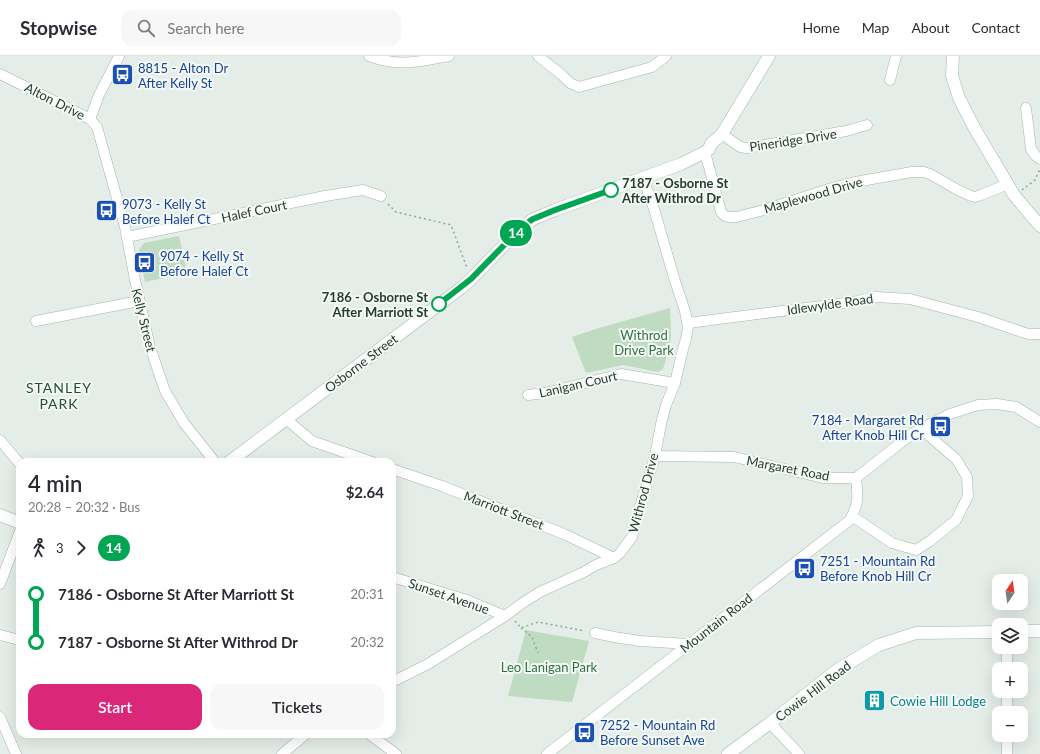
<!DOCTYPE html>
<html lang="en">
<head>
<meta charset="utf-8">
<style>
	:root { --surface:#fff; --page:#f7f7f7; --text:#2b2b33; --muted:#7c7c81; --line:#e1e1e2; --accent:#db2777 }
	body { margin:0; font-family:Lato,sans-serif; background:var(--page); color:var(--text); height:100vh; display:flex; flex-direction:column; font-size:15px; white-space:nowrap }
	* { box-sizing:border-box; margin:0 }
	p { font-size:13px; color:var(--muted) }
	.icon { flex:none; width:22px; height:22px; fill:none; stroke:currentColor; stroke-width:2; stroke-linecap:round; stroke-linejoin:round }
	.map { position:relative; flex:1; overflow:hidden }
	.drawer { position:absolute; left:16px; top:402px; width:380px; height:280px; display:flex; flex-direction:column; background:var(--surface); border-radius:12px; box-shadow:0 4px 16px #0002 }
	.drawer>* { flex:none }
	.badge { padding:0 8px; border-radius:13px; font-size:14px; line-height:26px }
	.needle { width:26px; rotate:13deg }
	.controls { position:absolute; left:992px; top:518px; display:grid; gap:8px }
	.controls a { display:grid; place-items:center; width:36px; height:36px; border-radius:8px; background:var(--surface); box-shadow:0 4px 16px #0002; font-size:20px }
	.map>.badge { position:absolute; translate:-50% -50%; box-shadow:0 0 0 2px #fff }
	.legs { display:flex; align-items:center; gap:6px; height:44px; padding:0 12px; font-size:13px }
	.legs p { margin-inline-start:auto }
	.headline { display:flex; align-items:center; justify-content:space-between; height:68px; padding:0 12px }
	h1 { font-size:22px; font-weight:600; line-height:30px }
	.cta { display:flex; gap:8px; margin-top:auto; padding:8px 12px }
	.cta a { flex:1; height:46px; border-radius:12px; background:var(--accent); color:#fff; font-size:16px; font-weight:600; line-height:46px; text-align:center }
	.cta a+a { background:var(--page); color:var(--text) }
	ul { padding:0 12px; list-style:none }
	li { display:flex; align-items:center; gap:14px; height:48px; font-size:15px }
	li i { display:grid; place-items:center; width:6px; height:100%; margin:0 5px; background:currentColor }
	li i::after { content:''; width:10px; height:10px; margin:-5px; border:3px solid; border-radius:50%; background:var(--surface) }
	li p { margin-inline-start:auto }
	li:first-child i { background:linear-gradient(#0000 50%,currentColor 0) }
	li:last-child i { background:linear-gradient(currentColor 50%,#0000 0) }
	header { display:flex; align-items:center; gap:24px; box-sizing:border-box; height:56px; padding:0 20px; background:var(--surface); border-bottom:1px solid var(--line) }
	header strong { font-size:19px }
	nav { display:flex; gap:22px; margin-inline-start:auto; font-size:14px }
	.search { width:280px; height:36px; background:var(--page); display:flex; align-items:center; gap:10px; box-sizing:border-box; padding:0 14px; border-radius:12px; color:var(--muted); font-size:15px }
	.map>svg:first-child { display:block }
	.green { fill:#bfdcc2 }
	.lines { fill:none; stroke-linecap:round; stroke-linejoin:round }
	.minor-casing { stroke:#a7b5ad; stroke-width:11 }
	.tertiary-casing { stroke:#a7b5ad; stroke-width:13 }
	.secondary-casing { stroke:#a4b8ad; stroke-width:13 }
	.path { stroke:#87ae9b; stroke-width:1.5; stroke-dasharray:2 3; stroke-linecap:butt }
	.minor { stroke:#fff; stroke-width:10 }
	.tertiary { stroke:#fff; stroke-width:12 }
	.secondary { stroke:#fff; stroke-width:12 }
	.line-1-casing { stroke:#fff; stroke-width:9 }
	.line-1 { stroke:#00a651; stroke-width:6 }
	.stop-1-dot { fill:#fff; stroke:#00a651; stroke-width:2 }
	.labels { text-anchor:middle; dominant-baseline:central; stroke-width:4; stroke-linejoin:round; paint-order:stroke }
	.transit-label { font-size:13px; fill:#164399; stroke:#f5f9f6; text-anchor:start }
	.street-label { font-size:13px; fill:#253d32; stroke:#f5f9f6 }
	.stop-label { font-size:13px; font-weight:bold; fill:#253d32; stroke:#f5f9f6; text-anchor:start }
	.park-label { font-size:13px; fill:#32713f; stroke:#f5f9f6 }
	.culture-label { font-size:13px; fill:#0d838f; stroke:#f5f9f6; text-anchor:start }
	.neighbourhood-label { font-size:14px; letter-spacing:1px; fill:#224e3b; stroke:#f5f9f6 }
</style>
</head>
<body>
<header>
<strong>Stopwise</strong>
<div class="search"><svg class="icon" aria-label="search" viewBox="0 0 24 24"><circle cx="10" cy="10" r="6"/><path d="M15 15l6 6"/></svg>Search here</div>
<nav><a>Home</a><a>Map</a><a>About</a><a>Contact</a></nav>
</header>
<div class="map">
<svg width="1040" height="698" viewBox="0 0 1040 698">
	<rect width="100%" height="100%" fill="#e4ede7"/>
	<g class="green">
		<path d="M179 180 187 217 145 226 139 194 144 187Z"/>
		<path d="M670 252 671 281 668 296 663 313 658 316 623 309 586 317 572 281 599 272Z"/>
		<path d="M526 574 589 585 572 646 508 640Z"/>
	</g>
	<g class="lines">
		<defs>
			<g id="minor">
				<path d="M369 0C399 11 419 6 449 0"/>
				<path d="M538 0 562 19 570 27 579 31 652 11 666 0"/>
				<path d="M0 18 90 63 97 71 125 171 135 224 150 291 165 335 184 367 215 406"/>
				<path d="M890 24 896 0"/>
				<path d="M1026 52 1031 93 1036 100 1040 103"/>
				<path d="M90 63 99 39 119 0"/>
				<path d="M722 78 740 91 747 92 846 75 867 69"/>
				<path d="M705 96 721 156 725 160 729 161H737L767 153 832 132 855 126 912 116H924L930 118 958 134 971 140 975 141 981 139 1008 128"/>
				<path d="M127 181 325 140 363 134 381 140"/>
				<path d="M36 265 139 245"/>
				<path d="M688 267 853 246 876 241 910 243 978 261 1028 278H1040"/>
				<path d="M528 339 545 337 621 318 675 327"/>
				<path d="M286 363 312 385 372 406"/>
				<path d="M0 384 20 408"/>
				<path d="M655 400 734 401 823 422H856L913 377 950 358 978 349 997 348 1016 351 1040 366"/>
				<path d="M392 413 442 430 564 478 614 502"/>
				<path d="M852 460 892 487 916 494 930 485 956 464 968 440 967 421 956 403 921 373"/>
				<path d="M392 521 467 544 505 560"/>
				<path d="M0 528 20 475"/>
				<path d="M595 577 614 581 640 585 689 588"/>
				<path d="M0 579 20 584"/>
				<path d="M1007 613V591"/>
				<path d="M392 626 428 608 505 560 524 546 540 536 584 516 596 509 614 502 620 497 632 481 636 464 655 400 661 368 666 349 675 327 683 293 686 283 688 271 685 255 675 225 654 153 643 122"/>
				<path d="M1007 657V635"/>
				<path d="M0 661 16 698"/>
				<path d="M770 667 799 698"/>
				<path d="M369 678 396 698"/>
				<path d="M282 698 306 678"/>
				<path d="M547 698 850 464C859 447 858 441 856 422"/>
				<path d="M1007 698V679"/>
			</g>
			<g id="tertiary">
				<path d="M229 406 461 232 471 223 513 180 533 163 555 154 681 108 705 96 709 93 711 88 722 78 769 0"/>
				<path d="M0 459 20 467"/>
				<path d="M1021 575H1040"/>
				<path d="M728 698 770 667 837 614 879 589 916 577 999 576"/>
			</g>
			<path id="secondary" d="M953 0 952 20 959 42 975 73 1014 139 1040 170"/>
		</defs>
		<use href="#minor" class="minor-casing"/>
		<use href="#tertiary" class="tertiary-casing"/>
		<use href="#secondary" class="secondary-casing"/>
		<g class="path">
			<path d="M1022 134 1035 124 1040 113"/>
			<path d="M388 148 396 156 451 169 467 212"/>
			<path d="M515 565 521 572 538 566 585 575"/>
			<path d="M521 572 532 581 538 597"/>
		</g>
		<use href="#minor" class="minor"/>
		<use href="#tertiary" class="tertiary"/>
		<use href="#secondary" class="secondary"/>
	</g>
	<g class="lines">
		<defs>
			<path id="line-1" d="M439 248 471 223 513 180 524 169 533 163 555 154 611 134"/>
		</defs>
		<use href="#line-1" class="line-1-casing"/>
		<use href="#line-1" class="line-1"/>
	</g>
	<defs>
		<symbol id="bus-square" viewBox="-11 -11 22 22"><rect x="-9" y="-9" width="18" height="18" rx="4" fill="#1a4fb4" stroke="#f5f9f6"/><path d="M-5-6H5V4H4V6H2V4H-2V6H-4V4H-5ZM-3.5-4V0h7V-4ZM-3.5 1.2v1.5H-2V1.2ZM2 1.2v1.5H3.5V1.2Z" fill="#fff"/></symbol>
		<symbol id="building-square" viewBox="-11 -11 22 22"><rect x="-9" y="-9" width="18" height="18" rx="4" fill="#0f9aa8" stroke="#f5f9f6"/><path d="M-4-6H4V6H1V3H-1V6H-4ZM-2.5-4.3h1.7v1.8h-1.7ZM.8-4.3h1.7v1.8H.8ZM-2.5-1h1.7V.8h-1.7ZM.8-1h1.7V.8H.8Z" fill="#fff"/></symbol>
	</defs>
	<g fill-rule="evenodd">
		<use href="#bus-square" x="110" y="6" width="25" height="25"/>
		<use href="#bus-square" x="94" y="142" width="25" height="25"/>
		<use href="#bus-square" x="132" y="194" width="25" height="25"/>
		<use href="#bus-square" x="928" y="358" width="25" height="25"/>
		<use href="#bus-square" x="792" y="500" width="25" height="25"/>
		<use href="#building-square" x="862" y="632" width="25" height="25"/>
		<use href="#bus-square" x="572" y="664" width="25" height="25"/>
	</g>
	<g class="stop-1-dot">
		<circle cx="611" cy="134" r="7"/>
		<circle cx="439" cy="248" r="7"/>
	</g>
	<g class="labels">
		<g class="transit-label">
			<text x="138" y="12">8815 - Alton Dr<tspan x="138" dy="15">After Kelly St</tspan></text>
			<text x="122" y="148">9073 - Kelly St<tspan x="122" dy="15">Before Halef Ct</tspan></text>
			<text x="160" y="200">9074 - Kelly St<tspan x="160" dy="15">Before Halef Ct</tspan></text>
			<text x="924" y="364" text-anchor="end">7184 - Margaret Rd<tspan x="924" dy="15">After Knob Hill Cr</tspan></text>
			<text x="820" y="505">7251 - Mountain Rd<tspan x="820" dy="15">Before Knob Hill Cr</tspan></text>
			<text x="600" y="669">7252 - Mountain Rd<tspan x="600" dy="15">Before Sunset Ave</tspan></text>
		</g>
		<g class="street-label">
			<text transform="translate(55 45) rotate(27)">Alton Drive</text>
			<text transform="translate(793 84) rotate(-9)">Pineridge Drive</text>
			<text transform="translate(813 139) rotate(-16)">Maplewood Drive</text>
			<text transform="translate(254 155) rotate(-12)">Halef Court</text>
			<text transform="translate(830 248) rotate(-8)">Idlewylde Road</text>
			<text transform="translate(144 264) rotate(76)">Kelly Street</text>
			<text transform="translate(361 307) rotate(-37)">Osborne Street</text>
			<text transform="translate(578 328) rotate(-13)">Lanigan Court</text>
			<text transform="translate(788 412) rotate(11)">Margaret Road</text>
			<text transform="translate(643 437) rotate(-75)">Withrod Drive</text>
			<text transform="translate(504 454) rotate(21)">Marriott Street</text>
			<text transform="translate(449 540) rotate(19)">Sunset Avenue</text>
			<text transform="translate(716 567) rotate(-38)">Mountain Road</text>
			<text transform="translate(813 635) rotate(-37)">Cowie Hill Road</text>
		</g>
		<g class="stop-label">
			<text x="622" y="127">7187 - Osborne St<tspan x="622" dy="15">After Withrod Dr</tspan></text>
			<text x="428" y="241" text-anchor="end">7186 - Osborne St<tspan x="428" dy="15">After Marriott St</tspan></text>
		</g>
		<g class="park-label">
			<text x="644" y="279">Withrod<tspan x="644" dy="15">Drive Park</tspan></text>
			<text x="549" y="611">Leo Lanigan Park</text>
		</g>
		<g class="culture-label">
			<text x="890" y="645">Cowie Hill Lodge</text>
		</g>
		<g class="neighbourhood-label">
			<text x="59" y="331">STANLEY<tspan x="59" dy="16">PARK</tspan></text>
		</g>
	</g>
</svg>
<div class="controls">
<a><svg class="needle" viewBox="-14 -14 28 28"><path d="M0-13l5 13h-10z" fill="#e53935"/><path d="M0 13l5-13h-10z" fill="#7c7c81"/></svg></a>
<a><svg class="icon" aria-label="layers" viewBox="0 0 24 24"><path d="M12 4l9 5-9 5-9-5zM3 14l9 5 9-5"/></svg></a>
<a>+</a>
<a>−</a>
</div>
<b class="badge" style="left:516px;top:177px;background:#00a651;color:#fff">14</b>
<section class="drawer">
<div class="headline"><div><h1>4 min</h1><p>20:28 – 20:32 · Bus</p></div><b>$2.64</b></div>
<div class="legs"><svg class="icon" aria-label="walk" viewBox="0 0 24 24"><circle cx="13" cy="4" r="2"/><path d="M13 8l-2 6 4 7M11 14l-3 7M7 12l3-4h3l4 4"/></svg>3<svg class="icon" aria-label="forward" viewBox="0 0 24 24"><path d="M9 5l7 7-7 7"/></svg><b class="badge" style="background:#00a651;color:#fff">14</b></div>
<ul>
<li><i style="color:#00a651"></i><b>7186 - Osborne St After Marriott St</b><p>20:31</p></li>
<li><i style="color:#00a651"></i><b>7187 - Osborne St After Withrod Dr</b><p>20:32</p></li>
</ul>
<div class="cta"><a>Start</a><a>Tickets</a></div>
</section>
</div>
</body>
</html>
